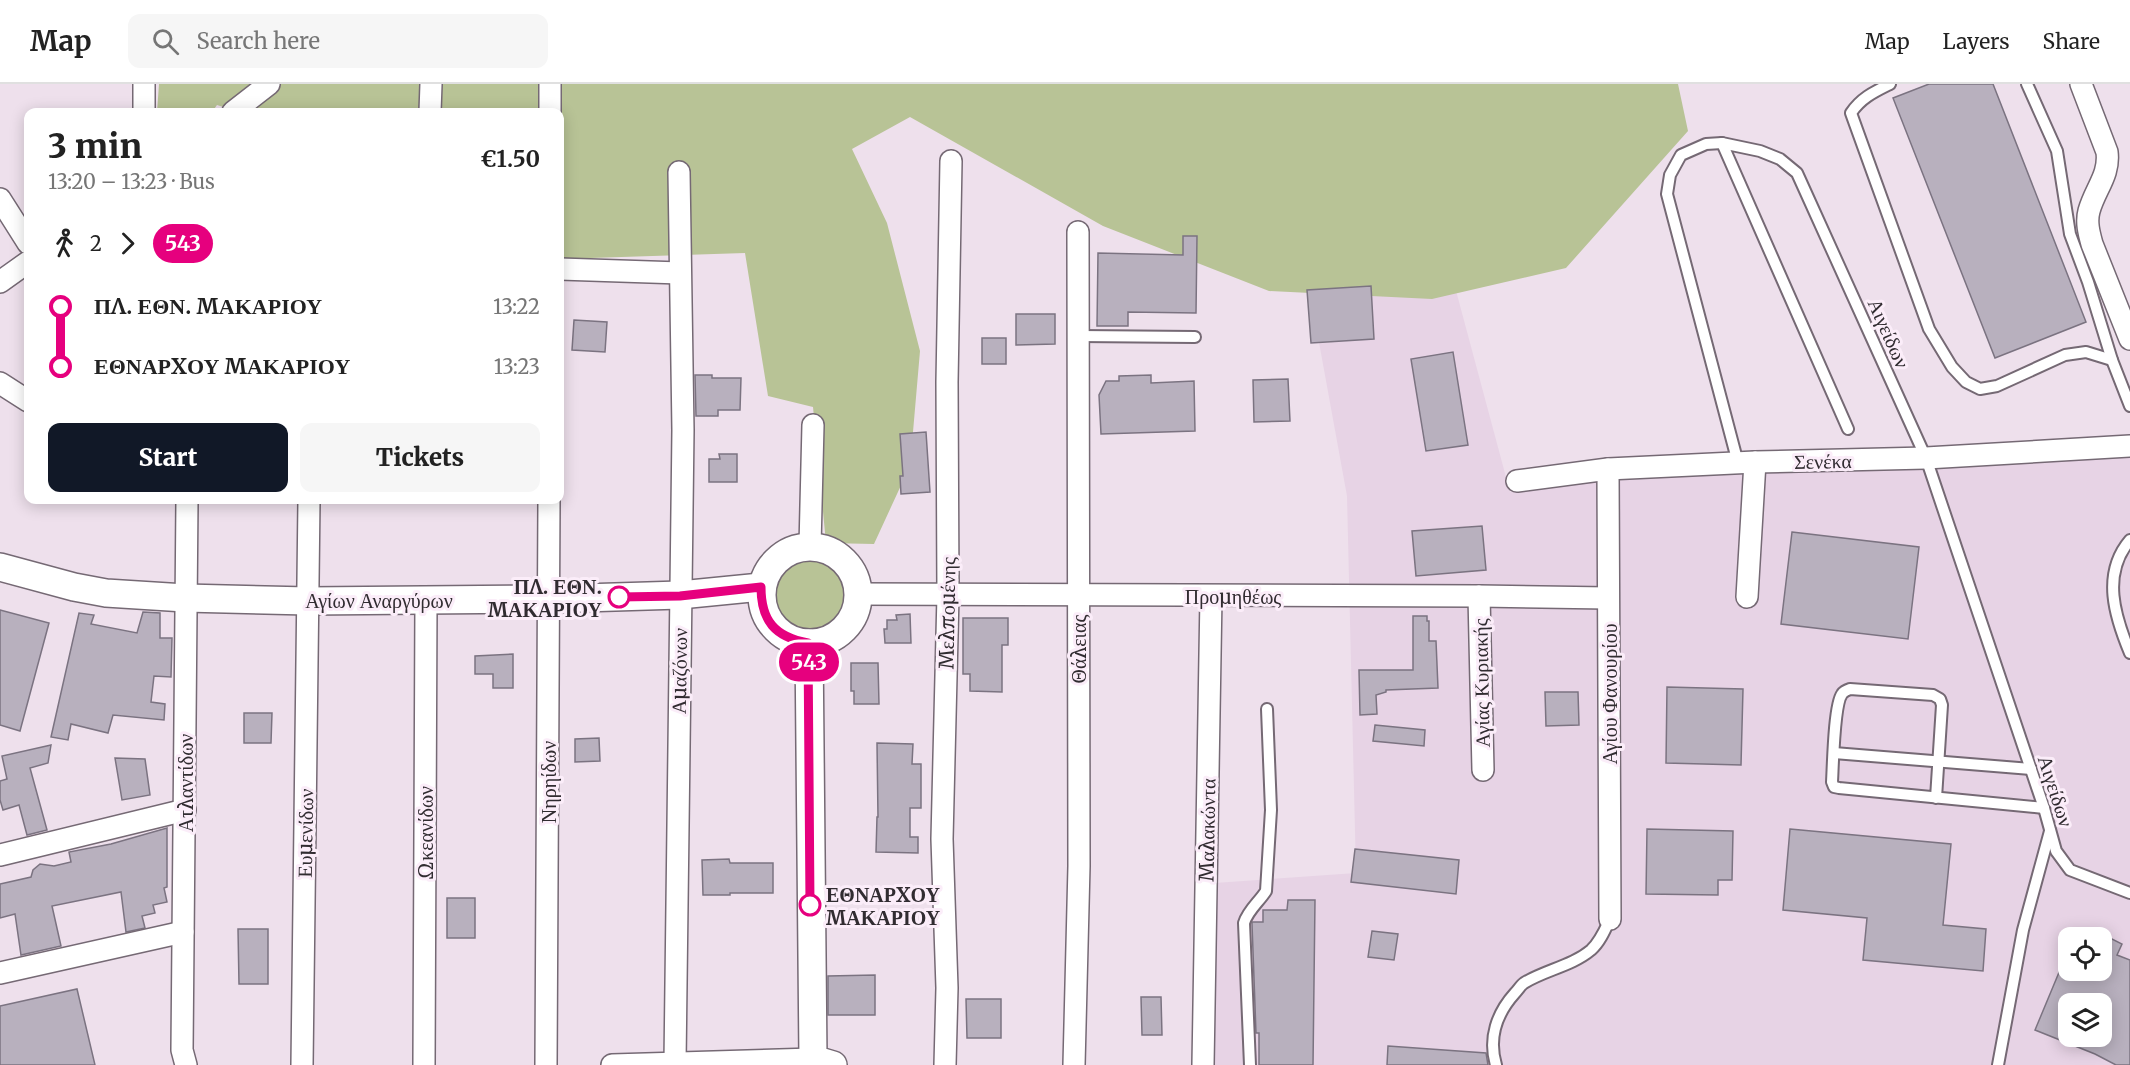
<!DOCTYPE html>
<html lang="en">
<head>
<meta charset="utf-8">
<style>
	:root { --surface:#fff; --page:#f6f6f6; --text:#222; --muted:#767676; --line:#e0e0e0; --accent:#111827 }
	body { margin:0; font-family:Merriweather,serif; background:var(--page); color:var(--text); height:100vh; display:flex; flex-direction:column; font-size:22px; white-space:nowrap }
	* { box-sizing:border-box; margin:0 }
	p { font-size:20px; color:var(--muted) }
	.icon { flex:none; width:33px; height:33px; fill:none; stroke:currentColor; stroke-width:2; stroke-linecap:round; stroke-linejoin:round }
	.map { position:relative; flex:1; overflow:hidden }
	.panel { position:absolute; left:24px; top:24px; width:540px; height:396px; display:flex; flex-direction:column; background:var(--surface); border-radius:12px; box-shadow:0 3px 15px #0003 }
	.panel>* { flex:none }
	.badge { padding:0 12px; border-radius:20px; font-size:21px; line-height:39px }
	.tools { position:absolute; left:2058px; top:843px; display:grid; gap:12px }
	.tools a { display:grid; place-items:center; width:54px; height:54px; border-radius:12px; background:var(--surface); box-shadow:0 3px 15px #0003; font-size:30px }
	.map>.badge { position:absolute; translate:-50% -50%; box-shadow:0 0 0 3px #fff }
	.legs { display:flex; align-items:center; gap:9px; height:66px; padding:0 24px; font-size:20px }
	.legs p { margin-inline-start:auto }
	.summary { display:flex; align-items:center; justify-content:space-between; height:102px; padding:0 24px }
	h1 { font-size:33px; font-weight:800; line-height:45px }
	.cta { display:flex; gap:12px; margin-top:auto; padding:12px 24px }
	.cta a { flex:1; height:69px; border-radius:12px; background:var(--accent); color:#fff; font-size:24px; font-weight:800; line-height:69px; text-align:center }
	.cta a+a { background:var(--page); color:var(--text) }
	ul { padding:0 24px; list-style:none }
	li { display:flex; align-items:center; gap:21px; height:60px; font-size:22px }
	li i { display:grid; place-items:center; width:9px; height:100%; margin:0 8px; background:currentColor }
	li i::after { content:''; width:15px; height:15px; margin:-8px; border:4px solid; border-radius:50%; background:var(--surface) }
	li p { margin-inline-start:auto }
	li:first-child i { background:linear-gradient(#0000 50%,currentColor 0) }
	li:last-child i { background:linear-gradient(currentColor 50%,#0000 0) }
	header { display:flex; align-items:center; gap:36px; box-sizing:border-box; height:84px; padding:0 30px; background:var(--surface); border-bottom:2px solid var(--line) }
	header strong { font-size:28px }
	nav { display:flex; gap:33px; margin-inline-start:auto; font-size:21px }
	.search { width:420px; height:54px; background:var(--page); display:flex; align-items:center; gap:15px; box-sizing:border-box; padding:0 21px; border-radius:12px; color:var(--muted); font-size:22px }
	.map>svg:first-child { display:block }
	.built { fill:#e7d3e5; fill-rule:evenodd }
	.green { fill:#b8c396 }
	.building { fill:#b8b0be; stroke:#7b7381; stroke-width:1.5; fill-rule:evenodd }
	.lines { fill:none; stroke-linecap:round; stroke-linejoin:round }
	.service-casing { stroke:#756974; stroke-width:14 }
	.minor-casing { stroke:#756974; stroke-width:24 }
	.tertiary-casing { stroke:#756974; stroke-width:30 }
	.service { stroke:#fff; stroke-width:10 }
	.minor { stroke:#fff; stroke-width:21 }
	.tertiary { stroke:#fff; stroke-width:27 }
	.line-1-casing { stroke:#fff; stroke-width:14 }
	.line-1 { stroke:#e6007e; stroke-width:9 }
	.stop-1-dot { fill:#fff; stroke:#e6007e; stroke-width:3 }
	.labels { text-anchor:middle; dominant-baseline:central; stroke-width:6; stroke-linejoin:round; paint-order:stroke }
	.street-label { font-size:20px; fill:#312c31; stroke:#fbedf9 }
	.stop-label { font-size:20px; font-weight:bold; fill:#312c31; stroke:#fbedf9; text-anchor:end }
</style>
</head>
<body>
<header>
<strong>Map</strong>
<div class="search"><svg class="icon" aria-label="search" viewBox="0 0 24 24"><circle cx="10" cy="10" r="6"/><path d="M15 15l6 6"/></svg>Search here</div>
<nav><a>Map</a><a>Layers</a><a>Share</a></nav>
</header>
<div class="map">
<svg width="2130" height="981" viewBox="0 0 2130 981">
	<rect width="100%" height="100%" fill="#eee0ec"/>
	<path class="built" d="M1306 187 1451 188 1510 408 1628 391 2130 372V981H1196L1200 800 1356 789 1347 412ZM2068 854H2102V886H2068ZM2068 920H2102V952H2068Z"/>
	<g class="green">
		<path d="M159 0H1678L1688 47 1566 184 1432 215 1269 207 1103 142 910 33 852 65 887 139 920 267 911 371 903 397 874 460 826 459 813 323 768 312 745 169 560 175V28H239L217 21 212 28H157Z"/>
		<circle cx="809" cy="510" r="38"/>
	</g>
	<g class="building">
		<path d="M1929 0H1993L2086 238 1995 274 1893 14Z"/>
		<path d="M1183 152H1197L1196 229 1128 228V242H1097L1098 169 1183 171Z"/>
		<path d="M1371 202 1374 255 1311 259 1307 206Z"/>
		<path d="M1016 230H1055V260L1016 261Z"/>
		<path d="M574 236 607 238 605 268 572 266Z"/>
		<rect x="982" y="254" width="24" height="26"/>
		<path d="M1453 268 1468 361 1426 367 1411 275Z"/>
		<path d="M695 291H712V294H741L740 326H718V332H696Z"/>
		<path d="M1151 291V299L1194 297 1195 347 1101 350 1099 311 1106 297H1119V292Z"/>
		<path d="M1288 295 1290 337 1254 338 1253 296Z"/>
		<path d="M926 348 930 408 901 410 900 392H903L900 350Z"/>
		<path d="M719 370H737V398H709V375H720Z"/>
		<path d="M1482 442 1486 486 1416 492 1412 447Z"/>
		<path d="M1792 448 1919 463 1908 555 1781 540Z"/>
		<path d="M0 526 49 539 20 647 0 641Z"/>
		<path d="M143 528 160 529V554H172L171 593 154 592 151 618 165 620 164 636 113 631 108 649 71 640 68 656 51 653 79 529 94 531 91 540 137 549Z"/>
		<path d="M910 530 911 559H885L884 545H887V536H897L896 531Z"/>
		<path d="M1413 532H1427V537H1429V557H1436L1438 604 1386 606V608L1376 611 1377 630 1360 631 1359 586H1413Z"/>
		<path d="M963 534H1008V561H1002V608L970 607V590H963Z"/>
		<path d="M513 570V604H493V590H475V572Z"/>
		<path d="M851 579H878L879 620H854V607H851Z"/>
		<path d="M1667 603 1743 605 1741 681 1666 679Z"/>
		<path d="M1545 608H1578L1579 641 1546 642Z"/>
		<path d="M244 629H272L271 659H244Z"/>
		<path d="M1375 641 1425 646 1424 662 1373 657Z"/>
		<path d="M599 654 600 677 575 678V655Z"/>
		<path d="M877 659 913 660 912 680H921V724H910V753H918V769L876 768 877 733H878Z"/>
		<path d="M51 661 48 679 30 684 47 746 27 751 19 721 3 726 0 716V697L7 695 2 672Z"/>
		<path d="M115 674 145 675 150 711 122 716Z"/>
		<path d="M167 744V803L164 804 167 818 153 821 155 829 142 832 145 844 126 848 121 808 52 822 61 862 21 871 15 830 0 834V800L31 793 33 786 40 780 54 782 71 778 69 768 111 760Z"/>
		<path d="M1647 745 1733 747 1732 796H1718V811L1646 810Z"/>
		<path d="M1790 745 1951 760 1943 841 1986 845 1983 887 1863 876 1867 834 1783 826Z"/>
		<path d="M1355 765 1459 776 1456 810 1351 798Z"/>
		<path d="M729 775 730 779H773V809H730V811H703L702 776Z"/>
		<rect x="447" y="814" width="28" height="40"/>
		<path d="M1288 816H1315L1313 981H1259V949H1256L1252 840V838H1263V826H1287Z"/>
		<path d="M238 845H268V900H239Z"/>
		<path d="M1372 847 1398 850 1394 876 1368 873Z"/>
		<path d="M2102 850 2122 860 2117 871 2130 876V981H2116L2095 970 2035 946 2060 886H2102ZM2068 920H2102V952H2068Z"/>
		<path d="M875 891V931H828V892Z"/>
		<path d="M77 905 95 981H0V922Z"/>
		<path d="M1141 913H1161L1162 951H1142Z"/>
		<path d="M966 915H1001V954H967Z"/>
		<path d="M1388 962 1486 969 1488 981H1387Z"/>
	</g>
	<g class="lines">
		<defs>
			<g id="service">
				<path d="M1890 0C1874 8 1861 14 1851 29L1929 245 1952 283 1966 298 1980 305 1997 302 2065 271 2086 268 2112 276"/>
				<path d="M2027 0 2057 67 2070 150 2088 198 2112 276 2130 322"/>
				<path d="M1722 59 1848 345"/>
				<path d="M1079 252 1195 253"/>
				<path d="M1738 379 1667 110 1670 91 1681 71 1706 60 1722 59 1760 67 1780 75 1797 89 1926 374 2044 724 2056 767 2070 786 2130 809"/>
				<path d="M2130 456C2101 490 2115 533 2130 569"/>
				<path d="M1834 669 2031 685"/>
				<path d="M1936 714 1942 621 1940 615 1933 611 1850 605C1847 606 1844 607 1842 610 1834 621 1833 681 1832 698L1834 703 1839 704 2044 724"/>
				<path d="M1250 981 1244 839C1248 826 1259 818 1266 807L1271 726 1267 625"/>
				<path d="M1496 981C1488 954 1497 929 1515 909 1518 906 1521 901 1524 899 1545 886 1572 882 1591 866 1600 858 1605 846 1610 835"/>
				<path d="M1998 981 2023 846 2050 747"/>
			</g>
			<g id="minor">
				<path d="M144 0V28"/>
				<path d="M2081 0 2107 68C2110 91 2095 105 2089 127 2086 138 2089 149 2092 160L2130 255"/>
				<path d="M233 28 269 0"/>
				<path d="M430 28 431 0"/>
				<path d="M550 28V0"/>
				<path d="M0 115 28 159"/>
				<path d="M560 185 680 189"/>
				<path d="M0 198 28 178"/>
				<path d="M0 299 28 317"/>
				<path d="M1608 385 1610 835"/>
				<path d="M1517 397 1608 385 1755 378 1926 374 2130 362"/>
				<path d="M810 462 813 341"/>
				<path d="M858 510 1479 512 1608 514"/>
				<path d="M1479 512 1483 686"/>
				<path d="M1747 513 1755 378"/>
				<path d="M0 771 185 726"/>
				<path d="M0 889 183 848"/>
				<path d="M675 979 683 346 679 88"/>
				<path d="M186 981 182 966 187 416"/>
				<path d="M302 981 309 416"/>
				<path d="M424 981 426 517"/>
				<path d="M546 981 549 416"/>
				<path d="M612 981 813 975"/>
				<path d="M945 981 947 904 942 755 948 511 947 298 951 77"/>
				<path d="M1074 981 1079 782 1078 148"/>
				<path d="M1203 981 1211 512"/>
			</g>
			<g id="tertiary">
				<circle cx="810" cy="511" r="48"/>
				<path d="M0 483 74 503 106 509 185 514 308 517 550 515 680 511 761 503"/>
				<path d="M809 559 813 975 833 981"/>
			</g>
		</defs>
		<use href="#service" class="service-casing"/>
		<use href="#minor" class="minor-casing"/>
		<use href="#tertiary" class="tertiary-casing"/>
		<use href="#service" class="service"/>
		<use href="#minor" class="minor"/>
		<use href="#tertiary" class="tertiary"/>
	</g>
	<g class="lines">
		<defs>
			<path id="line-1" d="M619 513 680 512 761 503C761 537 775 553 808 559L810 821"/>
		</defs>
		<use href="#line-1" class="line-1-casing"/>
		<use href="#line-1" class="line-1"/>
	</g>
	<g class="stop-1-dot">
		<circle cx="619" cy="513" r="10"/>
		<circle cx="810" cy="821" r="10"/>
	</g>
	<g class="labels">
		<g class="street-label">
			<text transform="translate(1889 249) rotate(66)">Αιγείδων</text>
			<text transform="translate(1823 377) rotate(-1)">Σενέκα</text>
			<text x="1233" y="512">Προμηθέως</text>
			<text x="379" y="516">Αγίων Αναργύρων</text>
			<text transform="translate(947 529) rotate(-89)">Μελπομένης</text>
			<text transform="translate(1078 565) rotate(-90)">Θάλειας</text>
			<text transform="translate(679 587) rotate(-89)">Αμαζόνων</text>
			<text transform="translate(1481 599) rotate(-91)">Αγίας Κυριακής</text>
			<text transform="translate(1609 610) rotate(-90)">Αγίου Φανουρίου</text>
			<text transform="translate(548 698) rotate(-90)">Νηρηίδων</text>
			<text transform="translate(185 699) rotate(-90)">Ατλαντίδων</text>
			<text transform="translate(2056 707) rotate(72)">Αιγείδων</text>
			<text transform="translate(1207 746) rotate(-89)">Μαλακώντα</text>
			<text transform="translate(305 749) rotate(-89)">Ευμενίδων</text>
			<text transform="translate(425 749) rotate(-90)">Ωκεανίδων</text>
		</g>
		<g class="stop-label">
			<text x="602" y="502">ΠΛ. ΕΘΝ.<tspan x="602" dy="23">ΜΑΚΑΡΙΟΥ</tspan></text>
			<text x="826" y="810" text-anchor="start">ΕΘΝΑΡΧΟΥ<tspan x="826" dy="23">ΜΑΚΑΡΙΟΥ</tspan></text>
		</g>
	</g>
</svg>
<div class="tools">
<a><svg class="icon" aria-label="locate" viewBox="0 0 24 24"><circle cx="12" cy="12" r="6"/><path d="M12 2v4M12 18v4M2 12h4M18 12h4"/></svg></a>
<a><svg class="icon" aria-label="layers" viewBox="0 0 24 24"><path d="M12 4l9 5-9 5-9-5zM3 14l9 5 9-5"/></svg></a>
</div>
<b class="badge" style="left:809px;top:578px;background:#e6007e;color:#fff">543</b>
<section class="panel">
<div class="summary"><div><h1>3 min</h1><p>13:20 – 13:23 · Bus</p></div><b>€1.50</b></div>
<div class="legs"><svg class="icon" aria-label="walk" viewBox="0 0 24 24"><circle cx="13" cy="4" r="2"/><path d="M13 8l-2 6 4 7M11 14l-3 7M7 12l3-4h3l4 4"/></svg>2<svg class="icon" aria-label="forward" viewBox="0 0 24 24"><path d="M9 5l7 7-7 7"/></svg><b class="badge" style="background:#e6007e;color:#fff">543</b></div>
<ul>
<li><i style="color:#e6007e"></i><b>ΠΛ. ΕΘΝ. ΜΑΚΑΡΙΟΥ</b><p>13:22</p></li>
<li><i style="color:#e6007e"></i><b>ΕΘΝΑΡΧΟΥ ΜΑΚΑΡΙΟΥ</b><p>13:23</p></li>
</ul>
<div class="cta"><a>Start</a><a>Tickets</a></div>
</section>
</div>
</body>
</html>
